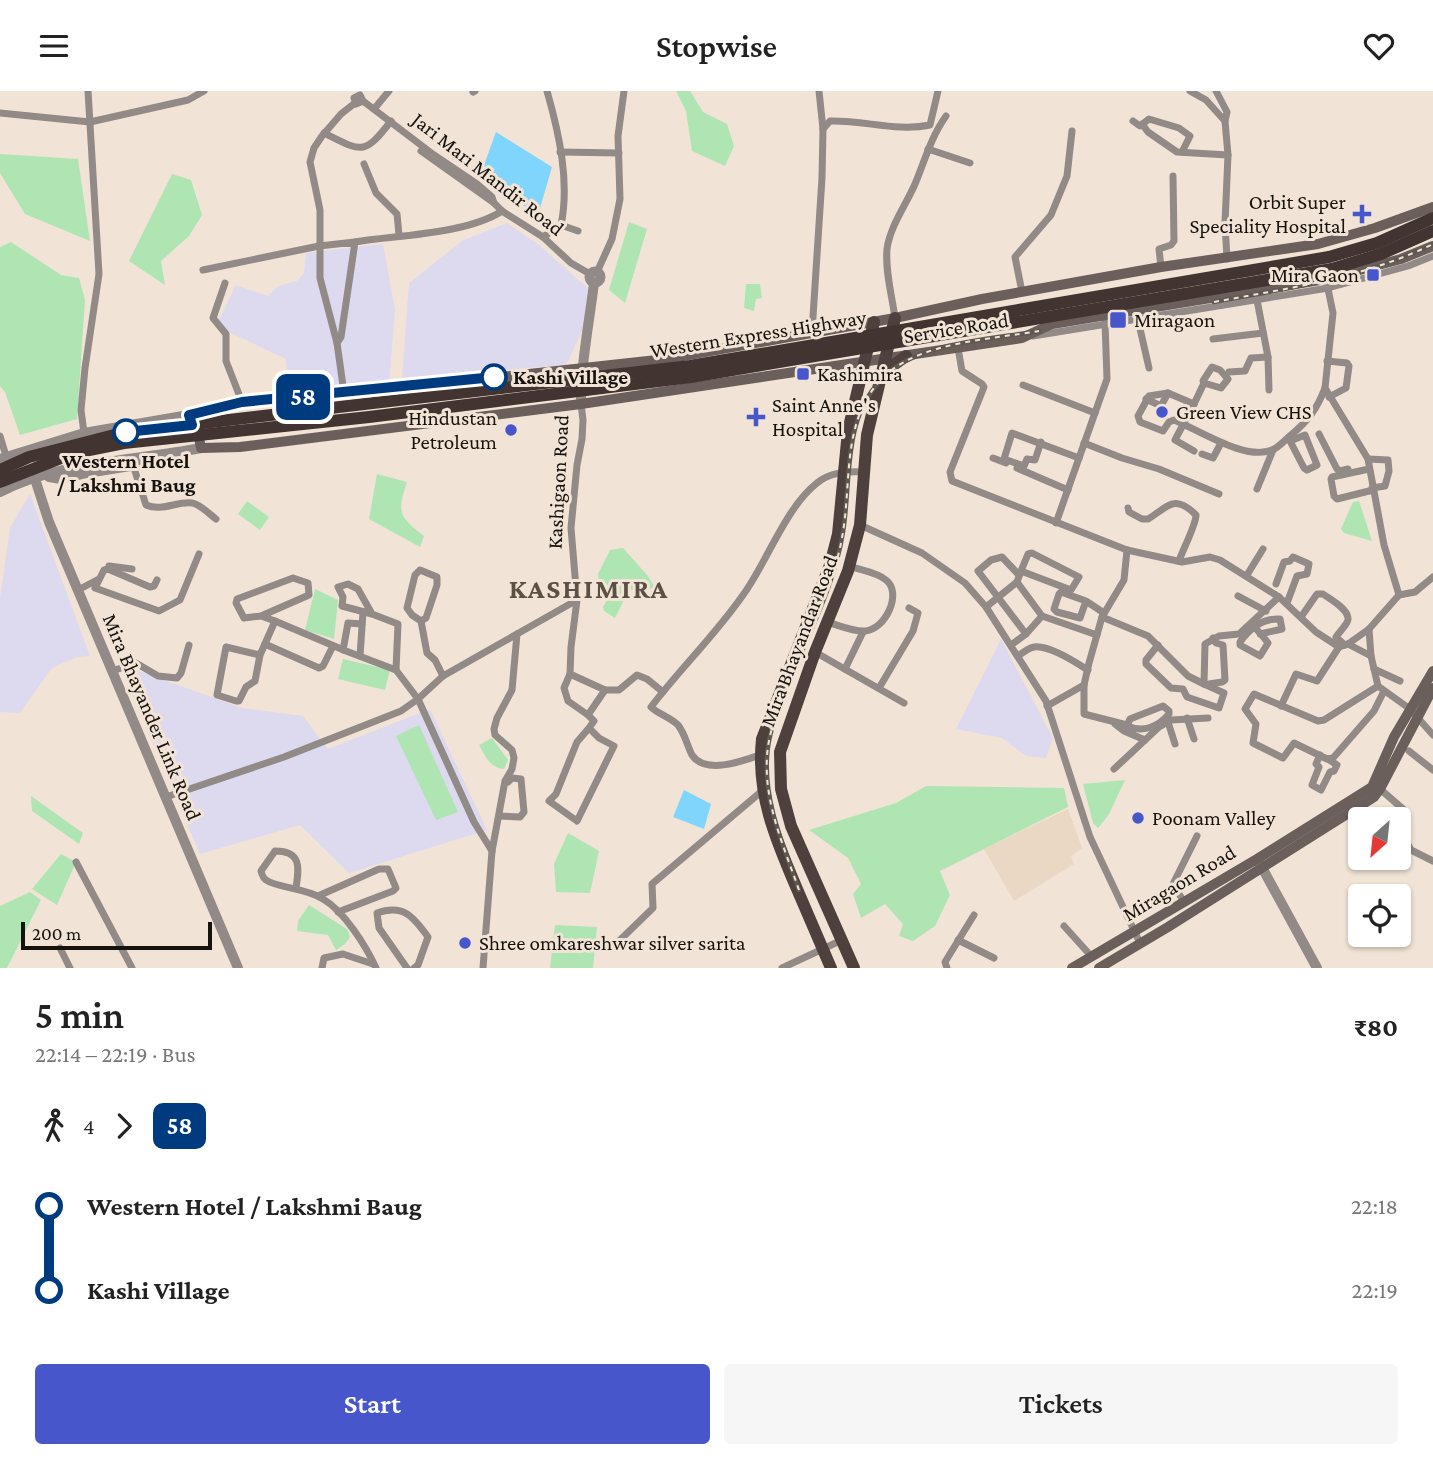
<!DOCTYPE html>
<html lang="en">
<head>
<meta charset="utf-8">
<style>
	:root { --surface:#fff; --page:#f6f6f6; --text:#222; --muted:#767676; --accent:#4856cb }
	body { margin:0; font-family:"Crimson Pro",serif; background:var(--page); color:var(--text); height:100vh; display:flex; flex-direction:column; font-size:26px; white-space:nowrap }
	* { box-sizing:border-box; margin:0 }
	p { font-size:23px; color:var(--muted) }
	.icon { flex:none; width:38px; height:38px; fill:none; stroke:currentColor; stroke-width:2; stroke-linecap:round; stroke-linejoin:round }
	.map { position:relative; height:877px; overflow:hidden }
	.details { display:flex; flex-direction:column; background:var(--surface); flex:1 }
	.details>* { flex:none }
	.badge { padding:0 14px; border-radius:10px; font-size:24px; line-height:46px }
	.needle { width:46px; rotate:207deg }
	.controls { position:absolute; left:1348px; top:716px; display:grid; gap:14px }
	.controls a { display:grid; place-items:center; width:63px; height:63px; border-radius:7px; background:var(--surface); box-shadow:0 2px 5px #0004; font-size:35px }
	.scale { position:absolute; left:21px; bottom:18px; width:191px; box-sizing:border-box; padding-left:7px; border:4px solid #16120d; border-top:0; font-size:19px; line-height:24px; white-space:nowrap; color:#16120d; -webkit-text-stroke:5px #f1e4d6; paint-order:stroke }
	.map>.badge { position:absolute; translate:-50% -50%; box-shadow:0 0 0 4px #fff }
	.legs { display:flex; align-items:center; gap:10px; height:77px; padding:0 35px; font-size:23px }
	.legs p { margin-inline-start:auto }
	.head { display:flex; align-items:center; justify-content:space-between; height:119px; padding:0 35px }
	h1 { font-size:38px; font-weight:600; line-height:52px }
	.action { display:flex; gap:14px; margin-top:auto; padding:14px 35px }
	.action a { flex:1; height:80px; border-radius:7px; background:var(--accent); color:#fff; font-size:28px; font-weight:600; line-height:80px; text-align:center }
	.action a+a { background:var(--page); color:var(--text) }
	ul { padding:0 35px; list-style:none }
	li { display:flex; align-items:center; gap:24px; height:84px; font-size:26px }
	li i { display:grid; place-items:center; width:10px; height:100%; margin:0 9px; background:currentColor }
	li i::after { content:''; width:18px; height:18px; margin:-9px; border:5px solid; border-radius:50%; background:var(--surface) }
	li p { margin-inline-start:auto }
	li:first-child i { background:linear-gradient(#0000 50%,currentColor 0) }
	li:last-child i { background:linear-gradient(currentColor 50%,#0000 0) }
	header { display:flex; justify-content:space-between; align-items:center; height:91px; padding:0 35px; background:var(--surface); font-size:32px; font-weight:600 }
	.map>svg:first-child { display:block }
	.built { fill:#ead7c4 }
	.industrial { fill:#ddd9ef }
	.green { fill:#afe5b2 }
	.water { fill:#80d5fc }
	.lines { fill:none; stroke-linecap:round; stroke-linejoin:round }
	.minor { stroke:#928a87; stroke-width:7 }
	.tertiary { stroke:#928a87; stroke-width:10 }
	.secondary { stroke:#6a5f5b; stroke-width:10 }
	.primary { stroke:#4e413d; stroke-width:12 }
	.trunk { stroke:#423430; stroke-width:12 }
	.rail-casing { stroke:#5f5850; stroke-width:4.5 }
	.rail { stroke:#f1e4d6; stroke-width:2; stroke-dasharray:5; stroke-linecap:butt }
	.line-1-casing { stroke:#fff; stroke-width:16 }
	.line-1 { stroke:#003b80; stroke-width:10 }
	.poi-dot { fill:#4856cb; stroke:#f1e4d6; stroke-width:2.5 }
	.stop-1-dot { fill:#fff; stroke:#003b80; stroke-width:3.5 }
	.labels { text-anchor:middle; dominant-baseline:central; stroke-width:6; stroke-linejoin:round; paint-order:stroke }
	.street-label { font-size:21px; fill:#16120d; stroke:#f1e4d6 }
	.poi-label { font-size:21px; fill:#16120d; stroke:#f1e4d6; text-anchor:start }
	.stop-label { font-size:21px; font-weight:bold; fill:#16120d; stroke:#f1e4d6; text-anchor:start }
	.district-label { font-size:28px; font-weight:bold; letter-spacing:2px; fill:#5a5044; stroke:#f1e4d6 }
</style>
</head>
<body>
<header><svg class="icon" aria-label="menu" viewBox="0 0 24 24"><path d="M4 6h16M4 12h16M4 18h16"/></svg>Stopwise<svg class="icon" aria-label="heart" viewBox="0 0 24 24"><path d="M12 20l-8-8c-3-5 5-10 8-4 3-6 11-1 8 4z"/></svg></header>
<div class="map">
<svg width="1433" height="877" viewBox="0 0 1433 877">
	<rect width="100%" height="100%" fill="#f1e4d6"/>
	<path class="built" d="M1068 718 1082 757 1071 765 1074 773 1014 810 984 758Z"/>
	<g class="industrial">
		<path d="M507 132 539 154 598 206 566 274 402 287 409 192 462 150Z"/>
		<path d="M383 153 395 218 389 292 367 295 288 291 286 268 216 235 236 194 268 205 278 195 297 190 304 182 306 162Z"/>
		<path d="M30 403 90 565 77 566 52 577 20 622 0 621V507L10 437Z"/>
		<path d="M1001 548 1053 647 1046 667 1026 665 1002 647 956 638Z"/>
		<path d="M119 573 242 617 303 625 328 658 430 618 487 739 349 782 300 734 200 763Z"/>
	</g>
	<g class="green">
		<path d="M676 0H690L703 21 727 33 734 55 725 75 692 60 686 20Z"/>
		<path d="M0 63 78 68 90 150 25 123 0 82Z"/>
		<path d="M172 83 191 89 202 124 189 145 161 170 165 194 129 170Z"/>
		<path d="M629 131 647 138 625 212 609 199Z"/>
		<path d="M11 151 61 184 79 187 85 209 77 328 20 344 5 301 0 295V156Z"/>
		<path d="M746 193H760L762 207 756 208 754 220 744 217Z"/>
		<path d="M377 383 407 391C397 421 398 425 424 445L420 456 369 428Z"/>
		<path d="M247 410 269 426 260 439 238 423Z"/>
		<path d="M1359 410 1372 450 1344 442 1341 438 1353 411Z"/>
		<path d="M623 457 648 485 655 497 629 499 615 527 604 520 603 516 612 501 607 494 599 491 598 483 610 459Z"/>
		<path d="M315 498 338 509 334 548 305 539Z"/>
		<path d="M343 568 390 579 385 599 338 588Z"/>
		<path d="M419 634 458 721 436 729 396 645Z"/>
		<path d="M492 647 508 669 504 678C490 677 485 665 479 654Z"/>
		<path d="M1125 689 1109 723 1098 737 1093 732 1083 693Z"/>
		<path d="M926 695 1064 697 1068 716 940 780 950 804 935 835 913 850 899 845 903 833 885 813 861 827 853 803 861 793 848 767 809 739 896 712Z"/>
		<path d="M31 705 83 742 79 753 32 720Z"/>
		<path d="M568 742 599 760 590 802 556 801 554 773Z"/>
		<path d="M61 763 76 771 57 814 32 798Z"/>
		<path d="M30 801 41 809 7 877H0V815Z"/>
		<path d="M309 814 347 838 350 846 345 853 336 859 328 844 297 840 298 830Z"/>
		<path d="M555 834 597 836 593 877H550Z"/>
	</g>
	<g class="water">
		<path d="M496 41 552 76 538 124 480 85Z"/>
		<path d="M684 699 711 713 704 738 673 726Z"/>
	</g>
	<g class="lines">
		<g class="minor">
			<path d="M1190 0 1206 9 1225 30 1228 64 1225 132 1227 168"/>
			<path d="M1216 0 1227 21 1225 30"/>
			<path d="M473 1 475 0"/>
			<path d="M363 10 356 13 354 7 360 4 363 10 434 64 477 93 492 106 494 112 502 120 543 146 571 172 590 183"/>
			<path d="M374 18 389 0"/>
			<path d="M0 22 90 31 188 9 204 0"/>
			<path d="M1133 30 1140 35 1149 28 1179 37 1190 45 1182 61"/>
			<path d="M1142 33 1148 41 1177 61 1228 64"/>
			<path d="M823 38 830 30C864 29 897 41 930 34L938 0"/>
			<path d="M324 42C362 61 364 65 391 30"/>
			<path d="M928 58 970 72"/>
			<path d="M421 60 494 112"/>
			<path d="M560 61 619 62"/>
			<path d="M364 73 376 102 397 123 399 144"/>
			<path d="M561 134 578 140"/>
			<path d="M543 146 561 134C570 91 559 42 547 0"/>
			<path d="M355 151C398 144 467 143 502 120"/>
			<path d="M1161 176 1159 158 1171 154 1174 150 1173 85"/>
			<path d="M203 179 319 155 355 151 341 246 337 252 344 302"/>
			<path d="M597 181 612 148 620 108 618 45 624 0"/>
			<path d="M225 192 213 227 226 243V270L242 311"/>
			<path d="M1327 193 1333 222 1325 297 1368 368 1384 454 1399 504 1369 538"/>
			<path d="M1022 201 1015 166 1051 124 1067 85 1072 40"/>
			<path d="M1257 209 1268 266 1269 299"/>
			<path d="M895 227C892 205 885 180 887 158 890 135 906 114 915 93 925 69 931 46 946 25"/>
			<path d="M1138 229 1149 277"/>
			<path d="M812 241 822 87 823 38 819 0"/>
			<path d="M1033 245 1328 197 1408 175 1433 165"/>
			<path d="M1213 248 1263 242"/>
			<path d="M337 252 320 187V119L310 71 314 57 322 45 341 23 355 12"/>
			<path d="M958 257 962 280 982 293 984 296 950 381 952 390 1127 459 1182 471 1210 466 1220 469 1279 506 1316 541 1339 556"/>
			<path d="M1327 270 1347 272 1349 275 1346 297 1329 306"/>
			<path d="M1212 276 1220 279 1228 288 1221 297 1204 292 1203 290Z"/>
			<path d="M1229 281 1245 280 1251 267 1268 266"/>
			<path d="M1023 294 1095 322"/>
			<path d="M1146 308 1161 315 1168 302"/>
			<path d="M1194 313 1204 292"/>
			<path d="M84 342 81 319 85 277 99 183 88 0"/>
			<path d="M1319 343 1337 378 1340 380 1348 378"/>
			<path d="M0 345 6 365"/>
			<path d="M1289 346 1290 350 1304 377 1307 379 1317 374 1305 344 1290 350"/>
			<path d="M1041 351 1035 369 1027 368 1024 375 1004 368 1012 342 1079 367"/>
			<path d="M1084 352 1122 367 1159 378 1219 403"/>
			<path d="M1194 360 1175 349 1176 347 1194 313 1168 302 1149 305 1138 325 1140 331 1163 340 1169 331 1174 329C1199 339 1248 372 1274 358 1280 355 1286 348 1291 344 1308 330 1317 318 1325 297"/>
			<path d="M1202 363 1213 367 1221 352"/>
			<path d="M993 367 1006 372"/>
			<path d="M1368 368 1388 369 1389 380 1385 395 1372 397"/>
			<path d="M132 371 146 414C162 421 177 410 192 412 200 413 209 423 216 428"/>
			<path d="M1017 377 1068 399"/>
			<path d="M1369 378 1332 386 1331 388 1334 405 1337 408 1373 399"/>
			<path d="M1257 398 1273 359"/>
			<path d="M1128 417 1129 421 1142 428H1148C1168 416 1174 402 1196 424 1196 434 1183 458 1179 470"/>
			<path d="M1056 432 1107 288 1105 232"/>
			<path d="M860 434 922 462 965 492 986 516 1046 610 1090 746 1140 852"/>
			<path d="M1127 459 1124 489 1102 526 1089 572 1084 594V623L1127 634"/>
			<path d="M109 475 132 478"/>
			<path d="M1019 484 1002 466 991 469 978 480 1026 543"/>
			<path d="M1247 484 1263 458"/>
			<path d="M157 489 154 495 150 496 108 478 104 479 95 497 159 520 180 509 199 463"/>
			<path d="M1276 493 1284 471 1290 470 1293 466 1309 473 1307 483 1297 485 1287 512"/>
			<path d="M78 499 97 489"/>
			<path d="M1399 504 1415 501 1433 486"/>
			<path d="M1238 505 1266 520"/>
			<path d="M577 509 571 556 570 583 564 597 568 610 588 624 605 599H619L637 584 647 588 663 601"/>
			<path d="M1086 510 1080 527 1057 521 1054 518 1059 503 1061 501 1086 510 1104 522"/>
			<path d="M986 516 1017 491 1021 480 1071 499 1079 486 1032 462 1028 463 1021 480"/>
			<path d="M372 523 342 515 343 506 338 496 348 493 358 498 372 523 398 533 396 579"/>
			<path d="M261 525 309 504 308 492 293 487 237 508 236 512 244 527 261 525 275 530"/>
			<path d="M1042 525 1097 544"/>
			<path d="M1102 526 1148 545 1188 585 1204 593 1205 553 1219 545 1239 543 1279 506"/>
			<path d="M1301 526 1317 503H1323C1330 508 1347 517 1348 527 1349 532 1339 541 1336 546L1345 554"/>
			<path d="M421 530 426 527 437 494V486L420 479 415 484 407 517 412 524 421 530 427 562 435 569 443 585"/>
			<path d="M827 531C838 534 854 541 865 540 885 539 903 502 886 489 877 481 860 479 849 475"/>
			<path d="M1252 533C1257 539 1263 545 1268 552L1260 565 1240 554V551C1250 537 1262 527 1280 528L1282 538 1260 543"/>
			<path d="M265 553 319 577 323 575 333 555"/>
			<path d="M1348 553 1371 565 1378 595 1410 618 1433 644"/>
			<path d="M1011 554 1026 543 1042 525 1017 491"/>
			<path d="M1158 554 1146 569V573L1171 597 1183 598 1187 606 1219 617 1224 602 1204 593"/>
			<path d="M343 559 348 532 362 533"/>
			<path d="M815 561 904 612"/>
			<path d="M260 564 226 556 217 604 236 610H239L246 596 255 590 260 564 275 530 346 560 396 579 418 608 443 585 517 543"/>
			<path d="M360 565 363 521"/>
			<path d="M1018 565C1022 562 1029 557 1034 556 1049 554 1075 571 1088 579"/>
			<path d="M845 578 863 541"/>
			<path d="M1374 578 1400 590"/>
			<path d="M112 580 136 572 158 585 177 587 181 582 189 554"/>
			<path d="M570 583 605 599"/>
			<path d="M1209 593 1222 591 1225 589 1223 554 1216 552 1213 547"/>
			<path d="M1378 595 1324 629 1318 630 1254 603 1245 618 1256 633 1253 652 1283 667 1294 652 1327 668 1333 667 1374 620 1384 600"/>
			<path d="M879 597 913 540 918 522 909 517"/>
			<path d="M1047 615 1084 594"/>
			<path d="M1163 615 1169 620V623C1158 636 1143 642 1127 635L1130 628Z"/>
			<path d="M1281 615 1296 583 1317 590 1339 556 1348 553 1369 538 1371 565"/>
			<path d="M588 624 594 630 589 637 599 647 614 655 577 730 549 710 556 703 577 651 589 637"/>
			<path d="M1187 627 1194 648"/>
			<path d="M1168 631 1175 653"/>
			<path d="M1115 633 1124 640 1145 649"/>
			<path d="M1409 660 1433 679"/>
			<path d="M760 664C743 670 705 684 692 664 687 654 685 643 678 634 670 626 658 623 651 616 680 578 716 543 743 504 767 471 786 416 817 392 830 381 847 380 863 381"/>
			<path d="M1320 664 1316 673 1319 676 1312 694 1321 699 1330 681 1334 680 1337 674 1328 668"/>
			<path d="M1114 678 1159 636 1171 629 1208 627"/>
			<path d="M1380 698 1403 718 1405 724 1403 745 1411 759 1433 770"/>
			<path d="M166 706 284 666 401 620 418 608 474 731 492 760"/>
			<path d="M499 725 520 726 524 721 521 688 512 687 508 691"/>
			<path d="M76 771 132 877"/>
			<path d="M296 797C299 777 302 760 275 760L261 780C262 784 263 787 266 789 277 797 307 797 323 808 344 820 366 855 376 877"/>
			<path d="M318 805 379 778H388L396 797 393 800 338 821"/>
			<path d="M1184 811 1173 793 1197 745"/>
			<path d="M1064 835 1092 866"/>
			<path d="M620 849 653 817 652 793 762 700"/>
			<path d="M958 849 994 867"/>
			<path d="M60 857 70 877"/>
			<path d="M322 877 324 867 343 863 373 873"/>
			<path d="M407 877 379 837 377 822C403 813 413 825 428 846L418 874 414 877"/>
			<path d="M483 877 492 760 505 690 512 678 514 667 512 659 495 644 494 638 497 627 512 599 517 543 577 509 571 437 577 374 582 348 583 329 581 313"/>
			<path d="M782 877 842 849"/>
			<path d="M947 877 945 871 974 824"/>
		</g>
		<g class="tertiary">
			<circle cx="595" cy="186" r="5.5"/>
			<path d="M581 313C581 272 589 233 594 192"/>
			<path d="M0 368 84 342 189 324"/>
			<path d="M49 386 61 388 87 382 155 371"/>
			<path d="M35 388 49 431 238 877"/>
			<path d="M0 401C59 370 136 370 201 357"/>
			<path d="M1259 771 1317 877"/>
		</g>
		<g class="secondary">
			<path d="M192 334 189 324 242 311 420 295 666 268 895 227 982 208 1161 176 1318 153 1375 137 1433 116"/>
			<path d="M198 342 201 357 240 356 581 313 1022 247 1052 233 1326 188 1401 168 1433 155"/>
			<path d="M1072 877 1257 768 1372 696 1394 646 1433 580"/>
			<path d="M1099 877 1168 836 1374 706 1380 698 1433 597"/>
		</g>
		<g class="primary">
			<path d="M884 281 906 265"/>
			<path d="M831 877C820 851 808 824 797 798 776 749 756 703 762 648L830 474 838 443 848 340 874 231"/>
			<path d="M854 877 791 735 781 698 780 661 815 561 848 480 860 434 867 344 895 227"/>
		</g>
		<g class="trunk">
			<path d="M0 379 29 366 126 341 690 275 1329 166 1377 152 1433 127"/>
			<path d="M0 391 74 362 124 352 369 326 691 286 1332 178 1381 163 1433 140"/>
		</g>
		<defs>
			<g id="rail">
				<path d="M1214 211C1289 197 1364 187 1433 153"/>
				<path d="M799 799C784 756 764 712 767 666 768 644 777 621 785 600 805 550 835 494 843 441 852 386 841 323 888 282 924 251 993 248 1039 240"/>
			</g>
		</defs>
		<use href="#rail" class="rail-casing"/>
		<use href="#rail" class="rail"/>
	</g>
	<g class="lines">
		<defs>
			<path id="line-1" d="M126 341 192 334 189 324 242 311 494 286"/>
		</defs>
		<use href="#line-1" class="line-1-casing"/>
		<use href="#line-1" class="line-1"/>
	</g>
	<g class="poi-dot">
		<path d="M1358.5 112.5h7v7h7v7h-7v7h-7v-7h-7v-7h7z"/>
		<rect x="1366" y="177" width="14" height="14" rx="3.5"/>
		<rect x="1109" y="220" width="18" height="18" rx="3.5"/>
		<rect x="796" y="276" width="14" height="14" rx="3.5"/>
		<circle cx="1162" cy="321" r="7"/>
		<path d="M752.5 315.5h7v7h7v7h-7v7h-7v-7h-7v-7h7z"/>
		<circle cx="511" cy="339" r="7"/>
		<circle cx="1138" cy="727" r="7"/>
		<circle cx="465" cy="852" r="7"/>
	</g>
	<g class="stop-1-dot">
		<circle cx="494" cy="286" r="12"/>
		<circle cx="126" cy="341" r="12"/>
	</g>
	<g class="labels">
		<g class="street-label">
			<text transform="translate(488 83) rotate(38)">Jari Mari Mandir Road</text>
			<text transform="translate(956 237) rotate(-9)">Service Road</text>
			<text transform="translate(758 243) rotate(-9)">Western Express Highway</text>
			<text transform="translate(558 391) rotate(-87)">Kashigaon Road</text>
			<text transform="translate(799 550) rotate(-69)">Mira Bhayandar Road</text>
			<text transform="translate(152 626) rotate(67)">Mira Bhayander Link Road</text>
			<text transform="translate(1179 792) rotate(-31)">Miragaon Road</text>
		</g>
		<g class="poi-label">
			<text x="1346" y="111" text-anchor="end">Orbit Super<tspan x="1346" dy="24">Speciality Hospital</tspan></text>
			<text x="1359" y="184" text-anchor="end">Mira Gaon</text>
			<text x="1134" y="229">Miragaon</text>
			<text x="817" y="283">Kashimira</text>
			<text x="772" y="314">Saint Anne's<tspan x="772" dy="24">Hospital</tspan></text>
			<text x="1176" y="321">Green View CHS</text>
			<text x="497" y="327" text-anchor="end">Hindustan<tspan x="497" dy="24">Petroleum</tspan></text>
			<text x="1152" y="727">Poonam Valley</text>
			<text x="479" y="852">Shree omkareshwar silver sarita</text>
		</g>
		<g class="stop-label">
			<text x="513" y="286">Kashi Village</text>
			<text x="126" y="370" text-anchor="middle">Western Hotel<tspan x="126" dy="24">/ Lakshmi Baug</tspan></text>
		</g>
		<g class="district-label">
			<text x="589" y="497">KASHIMIRA</text>
		</g>
	</g>
</svg>
<div class="controls">
<a><svg class="needle" viewBox="-14 -14 28 28"><path d="M0-13l5 13h-10z" fill="#e53935"/><path d="M0 13l5-13h-10z" fill="#767676"/></svg></a>
<a><svg class="icon" aria-label="locate" viewBox="0 0 24 24"><circle cx="12" cy="12" r="6"/><path d="M12 2v4M12 18v4M2 12h4M18 12h4"/></svg></a>
</div>
<div class="scale">200 m</div>
<b class="badge" style="left:303px;top:306px;background:#003b80;color:#fff">58</b>
</div>
<section class="details">
<div class="head"><div><h1>5 min</h1><p>22:14 – 22:19 · Bus</p></div><b>₹80</b></div>
<div class="legs"><svg class="icon" aria-label="walk" viewBox="0 0 24 24"><circle cx="13" cy="4" r="2"/><path d="M13 8l-2 6 4 7M11 14l-3 7M7 12l3-4h3l4 4"/></svg>4<svg class="icon" aria-label="forward" viewBox="0 0 24 24"><path d="M9 5l7 7-7 7"/></svg><b class="badge" style="background:#003b80;color:#fff">58</b></div>
<ul>
<li><i style="color:#003b80"></i><b>Western Hotel / Lakshmi Baug</b><p>22:18</p></li>
<li><i style="color:#003b80"></i><b>Kashi Village</b><p>22:19</p></li>
</ul>
<div class="action"><a>Start</a><a>Tickets</a></div>
</section>
</body>
</html>
